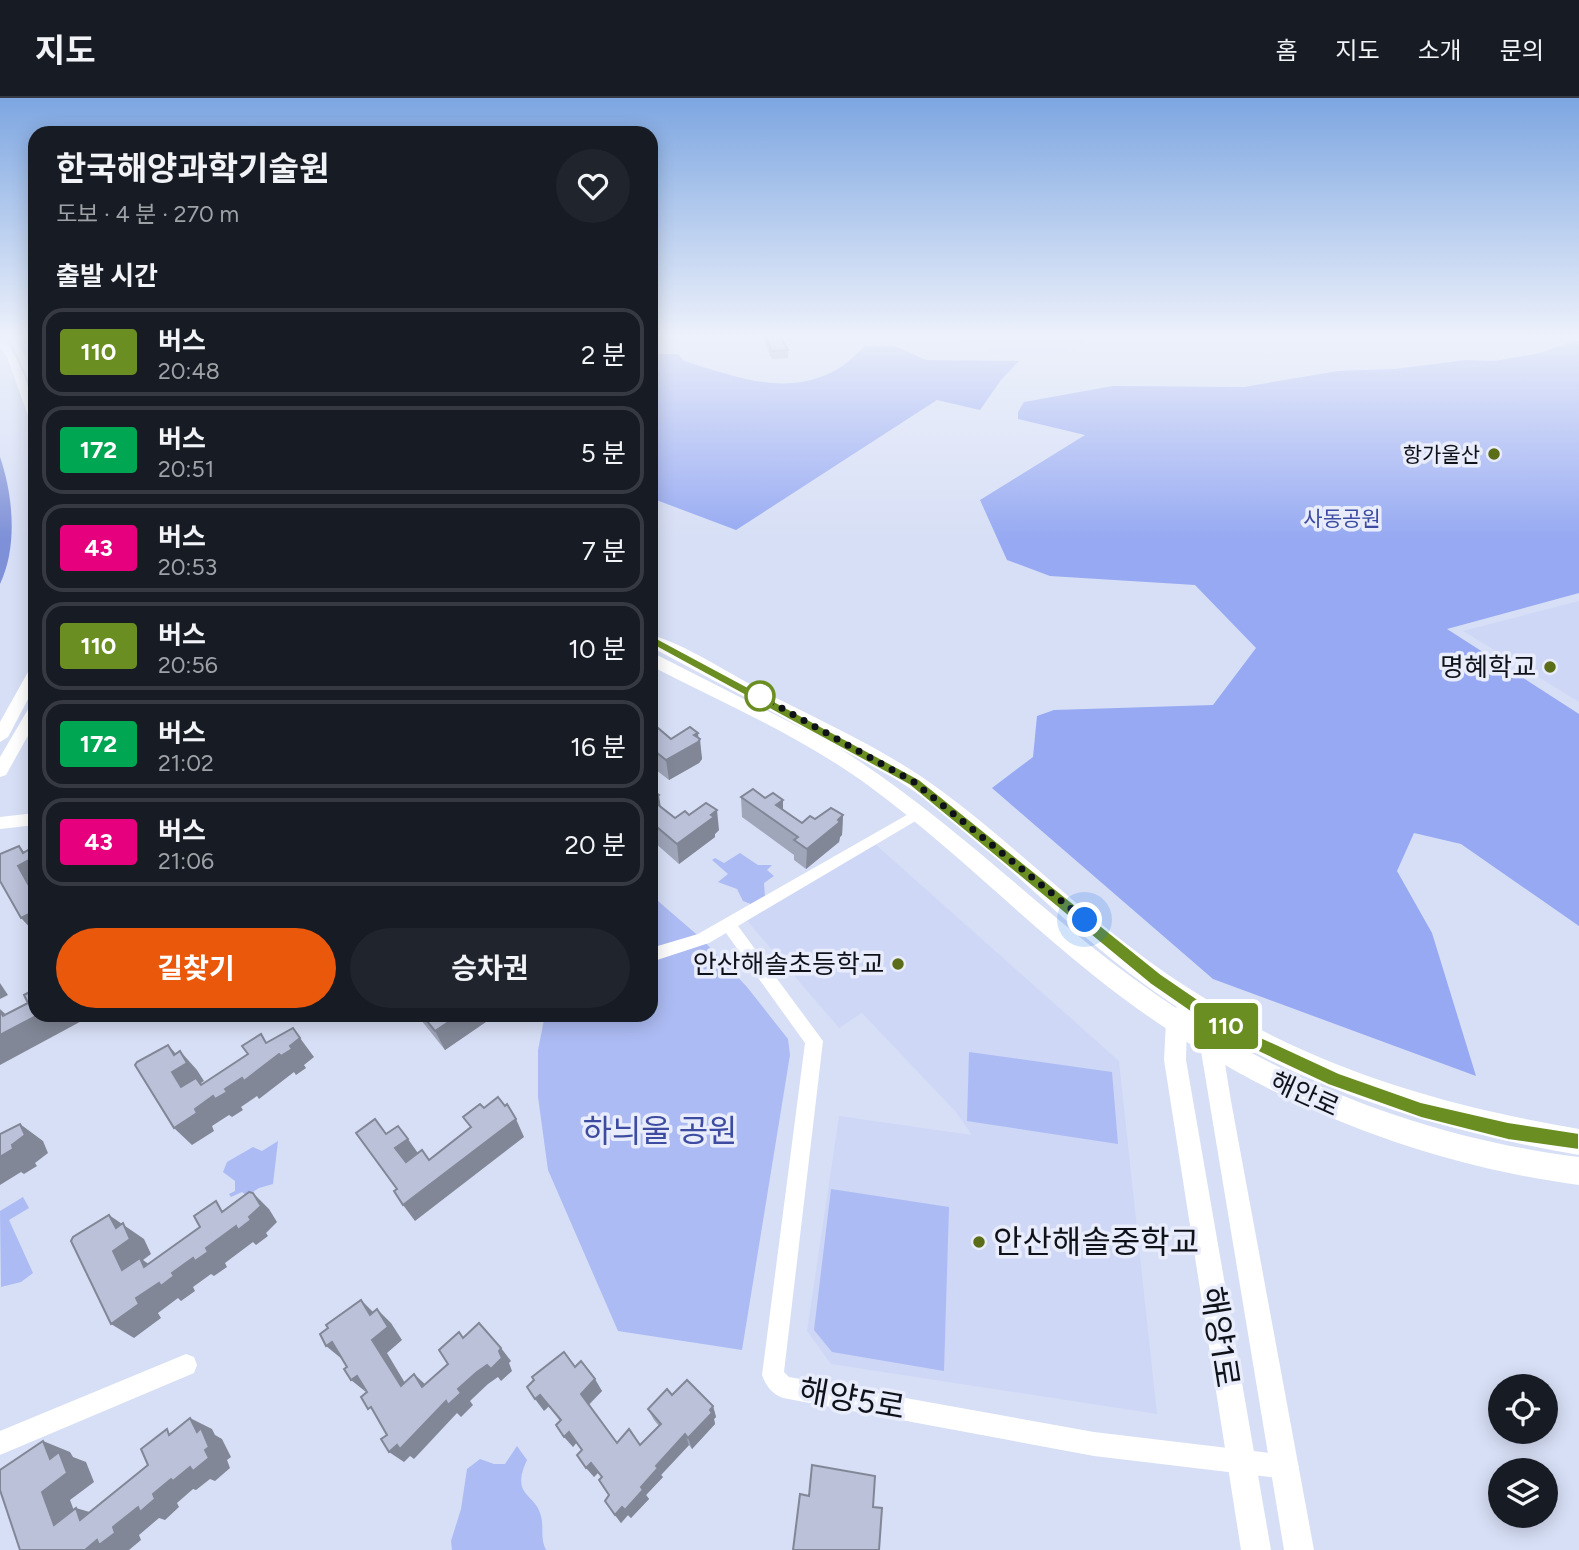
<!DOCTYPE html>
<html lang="ko">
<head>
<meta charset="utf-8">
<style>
	:root { --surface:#171b24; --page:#20242c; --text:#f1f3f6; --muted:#9ea1a6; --line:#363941; --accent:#ea580c }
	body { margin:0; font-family:Figtree,"Noto Sans KR",sans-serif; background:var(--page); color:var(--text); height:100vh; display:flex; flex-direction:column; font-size:26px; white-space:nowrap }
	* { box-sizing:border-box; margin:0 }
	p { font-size:23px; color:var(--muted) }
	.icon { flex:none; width:38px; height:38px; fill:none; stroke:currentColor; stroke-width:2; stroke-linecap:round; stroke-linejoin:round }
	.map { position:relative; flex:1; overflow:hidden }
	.side { position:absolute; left:28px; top:28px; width:630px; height:896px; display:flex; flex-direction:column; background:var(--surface); border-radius:21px; box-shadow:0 4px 18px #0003 }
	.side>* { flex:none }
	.badge { padding:0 14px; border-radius:5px; font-size:24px; line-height:46px }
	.buttons { position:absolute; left:1488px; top:1276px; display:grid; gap:14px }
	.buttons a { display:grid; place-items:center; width:70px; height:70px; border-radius:50%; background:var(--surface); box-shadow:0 4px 18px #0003; font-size:35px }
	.you { position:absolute; width:35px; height:35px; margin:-18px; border:5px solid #fff; border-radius:50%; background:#1a73e8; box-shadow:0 0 0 10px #1a73e833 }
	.map>.badge { position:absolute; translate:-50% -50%; box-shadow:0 0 0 4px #fff }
	h2 { padding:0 28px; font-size:26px; line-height:63px }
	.round { display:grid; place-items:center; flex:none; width:74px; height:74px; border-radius:37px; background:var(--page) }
	.head { display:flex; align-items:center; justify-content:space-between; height:119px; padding:0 28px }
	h1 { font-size:33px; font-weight:700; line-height:52px }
	.cta { display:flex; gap:14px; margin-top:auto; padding:14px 28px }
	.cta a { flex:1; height:80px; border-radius:42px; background:var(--accent); color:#fff; font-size:28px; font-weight:700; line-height:80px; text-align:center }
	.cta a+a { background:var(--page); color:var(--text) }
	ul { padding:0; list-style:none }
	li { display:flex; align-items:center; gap:21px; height:88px; margin:0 14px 10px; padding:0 14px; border:4px solid var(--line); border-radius:21px }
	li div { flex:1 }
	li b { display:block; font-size:26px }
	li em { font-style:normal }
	li .badge { min-width:77px; font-weight:700; text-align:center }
	header { display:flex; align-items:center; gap:42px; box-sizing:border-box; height:98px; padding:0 35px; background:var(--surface); border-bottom:2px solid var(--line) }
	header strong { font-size:33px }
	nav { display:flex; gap:38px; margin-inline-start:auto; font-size:24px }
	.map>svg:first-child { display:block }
	.built { fill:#ced7f6 }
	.green { fill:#acbbf3 }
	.forest { fill:#96a9f2 }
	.water { fill:#7e90d7 }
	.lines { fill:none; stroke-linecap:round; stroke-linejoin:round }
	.minor { fill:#fff; fill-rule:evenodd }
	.tertiary { fill:#fff; fill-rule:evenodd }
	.primary { fill:#fff; fill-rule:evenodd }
	.wall { fill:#a0a6ba }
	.shaded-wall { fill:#828797 }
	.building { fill:#bac1d8; stroke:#828797; stroke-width:2 }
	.line { fill:#6b8e23; stroke:#fff; stroke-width:2 }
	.walk { stroke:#10121a; stroke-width:7; stroke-dasharray:0 12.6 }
	.poi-dot { fill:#5c6d19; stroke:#e8ecfb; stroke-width:2.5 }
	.stop-dot { fill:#fff; stroke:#6b8e23; stroke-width:3.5 }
	.labels { text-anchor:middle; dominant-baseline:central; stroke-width:7; stroke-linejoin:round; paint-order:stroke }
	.far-poi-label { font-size:21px; fill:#10121a; stroke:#e8ecfb; text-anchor:end }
	.far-park-label { font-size:21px; fill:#3d4ba0; stroke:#e8ecfb }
	.poi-label { font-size:26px; fill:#10121a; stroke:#e8ecfb; text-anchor:end }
	.street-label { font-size:26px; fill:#10121a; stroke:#e8ecfb }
	.near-park-label { font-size:32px; fill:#3d4ba0; stroke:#e8ecfb }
	.near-poi-label { font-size:32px; fill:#10121a; stroke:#e8ecfb; text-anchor:start }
	.near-street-label { font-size:32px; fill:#10121a; stroke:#e8ecfb }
</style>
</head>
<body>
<header>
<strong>지도</strong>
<nav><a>홈</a><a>지도</a><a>소개</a><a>문의</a></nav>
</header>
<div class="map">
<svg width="1579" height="1452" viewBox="0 0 1579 1452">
	<rect width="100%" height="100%" fill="#d7dff6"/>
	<g class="built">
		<path d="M952 238H1107L1084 244 1059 258 993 256Z"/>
		<path d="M1579 503V604L1463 533Z"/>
		<path d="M875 746 1119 963 1157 1316 831 1266 807 1233 839 1018 972 1037 955 1013 862 915 839 930 743 818Z"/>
	</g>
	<g class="green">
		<path d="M740 755 758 767H772L767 772 774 778 764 785 765 799 751 806 743 803 737 791 718 784 728 776 712 762 715 760 724 765Z"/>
		<path d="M651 797 702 841 747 889 788 941 790 957 742 1252 618 1233 548 1072 538 999V952L545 917H651Z"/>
		<path d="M969 954 1112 974 1118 1046 967 1023Z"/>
		<path d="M278 1043 273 1086 259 1090 247 1098 242 1094 231 1099 229 1096 235 1093V1083L223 1074 227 1064 253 1049 262 1053Z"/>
		<path d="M831 1091 949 1109 944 1273 832 1254 814 1232Z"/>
		<path d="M23 1099 29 1110 9 1122 33 1175 21 1184 1 1189 0 1113Z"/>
		<path d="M517 1348 527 1362C510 1399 535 1394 541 1418 544 1430 540 1440 546 1452H452L451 1443 461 1411 467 1371 480 1361 494 1366H505Z"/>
	</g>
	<g class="forest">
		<path d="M1572 243H1579V495L1447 531 1579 616V828L1461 746 1414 735 1397 773 1432 835 1476 978 1213 881 992 690 1033 659 1037 618 1054 612 1213 607 1256 550 1195 487 1050 478 1007 462 980 402 1085 337 1018 321V314L1024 304 1113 288 1244 289 1338 273 1395 271 1466 262 1495 263 1541 255Z"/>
		<path d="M865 248H895L926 262 1019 263 1001 282 980 312 937 302 736 432 651 400V256H678L684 263C734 278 785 300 836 272 846 267 856 256 865 248Z"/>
	</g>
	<path class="water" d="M0 359C13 397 18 448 0 486Z"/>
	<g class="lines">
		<g class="minor">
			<path d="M919 710 926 715 924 718 738 828 823 943 784 1274 789 1279 1094 1334 1287 1357 1295 1361 1299 1369 1295 1377 1287 1381 1094 1358 783 1300C772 1296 766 1288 762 1277L805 945 726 835 709 845 651 864V850L698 836Z"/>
			<path d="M186 1256 194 1259 197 1267 194 1275 0 1357V1333Z"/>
		</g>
		<g class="tertiary">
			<path d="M0 241C20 253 35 304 35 326L30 323 7 259 0 250Z"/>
			<path d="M10 241 17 243 35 277V289L30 286Z"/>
			<path d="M35 570V588L8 639 0 644V624L28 574Z"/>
			<path d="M35 606V625L6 677 0 679V659L30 608Z"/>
			<path d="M35 715V727L0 731V719Z"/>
			<path d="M1182 907 1189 910 1192 916 1187 926 1186 962 1271 1452H1241L1164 962 1166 924 1175 910Z"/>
			<path d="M1215 930 1223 932 1226 939 1222 947 1231 1003 1314 1452H1284L1200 947 1207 932Z"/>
		</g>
		<path class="primary" d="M651 537C683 545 730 576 761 592 820 623 885 651 939 691 1018 749 1086 820 1167 876 1296 964 1427 1005 1579 1031V1057C1424 1030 1277 983 1148 889 1068 831 1001 757 921 698 892 677 860 661 829 644 932 706 1016 790 1110 863 1249 970 1405 1037 1579 1059V1087C1399 1063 1234 990 1093 877 1017 816 948 746 869 688 802 639 725 606 651 568V556L657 557 827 643 651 549Z"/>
	</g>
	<g class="wall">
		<path d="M765 238 788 252V260L772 261 765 246Z"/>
		<path d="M651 624 671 641 698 635 702 661 699 665 669 682 651 668Z"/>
		<path d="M651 691 661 709 675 720 689 717 719 732 715 736V739L679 766 654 744V740L651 738Z"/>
		<path d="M741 699 783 702V711L802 725 843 717 842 737 840 739 839 744 806 771 794 762V757L742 719Z"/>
		<path d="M417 917H496L445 952Z"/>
		<path d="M575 1269 602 1293 589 1307 617 1345 640 1347 659 1328 654 1322 648 1311 672 1297 713 1308 716 1319 714 1321 715 1326 692 1351 689 1347 661 1377 663 1379 646 1397 649 1401 631 1420 628 1417 621 1425 615 1417 609 1397 602 1379 598 1374 594 1379 582 1352 577 1344 573 1349 560 1323 549 1308 544 1313Z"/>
	</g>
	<g class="shaded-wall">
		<path d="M698 635V643L700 641 702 661 699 665 669 682 666 662Z"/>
		<path d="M659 697 662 718 652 702Z"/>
		<path d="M783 702V722L776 707Z"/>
		<path d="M717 712 719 732 715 736V739L679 766 677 746Z"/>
		<path d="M843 717 842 737 840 739 839 744 806 771 807 751Z"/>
		<path d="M19 748 30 761 28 752 35 760V796L18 768 23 755Z"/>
		<path d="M35 813V835L21 820Z"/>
		<path d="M0 885 8 897 0 901Z"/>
		<path d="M0 911 18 928 38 917H88L89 919 0 967V937L3 918Z"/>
		<path d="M459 917H496L445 952 435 933Z"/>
		<path d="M300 940 314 959 304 967 306 970 296 977 294 974 259 1001 257 998 241 1009 243 1012 232 1019 229 1017 212 1028 214 1033 192 1047 174 1030 181 989 172 974 174 957 168 947 185 966 180 953 197 972 204 983 201 985 216 1001 225 991 290 948Z"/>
		<path d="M516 1021 524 1039 415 1123 403 1107Z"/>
		<path d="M20 1026 43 1043 48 1055 35 1065 37 1068 24 1076 21 1074 0 1087V1057L12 1047Z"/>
		<path d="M408 1041 420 1058 407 1067 395 1050Z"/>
		<path d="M253 1095 269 1111 277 1124 266 1135 268 1138 256 1147 253 1144 225 1165 227 1169 214 1178 211 1176 193 1189 195 1193 181 1203 178 1200 158 1215 161 1220 134 1240 111 1226 136 1200 249 1119Z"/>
		<path d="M109 1117 144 1141 151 1156 143 1162 161 1175 122 1172 113 1153 116 1130Z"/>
		<path d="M361 1202 375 1216 370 1217Z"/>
		<path d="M377 1211 391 1225 402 1242 387 1255 414 1300 401 1288 372 1242Z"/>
		<path d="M332 1244 342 1261 326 1248Z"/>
		<path d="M501 1250 511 1263 509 1265 512 1273 501 1283 498 1279 488 1286 470 1303 473 1307 461 1319 457 1315 414 1361 410 1358 404 1364 389 1354 458 1291Z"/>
		<path d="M414 1276 427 1288 422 1289Z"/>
		<path d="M357 1278 366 1294 351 1282Z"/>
		<path d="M595 1281 602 1293 588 1307 581 1296Z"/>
		<path d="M540 1297 549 1308 544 1313 535 1301Z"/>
		<path d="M713 1308 716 1319 714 1321 715 1326 692 1351 688 1340Z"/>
		<path d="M190 1320 212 1331 215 1337 222 1341 231 1359 227 1362 230 1370 215 1383 210 1381 196 1392 193 1391 177 1405 179 1409 165 1422 159 1420 139 1437 141 1442 129 1452H85L153 1396 197 1334Z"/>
		<path d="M569 1334 577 1344 573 1349 564 1339Z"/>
		<path d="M685 1336 689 1347 661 1377 663 1379 646 1397 649 1401 631 1420 628 1417 621 1425 615 1417 641 1389 656 1368Z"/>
		<path d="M43 1343 70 1354 73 1359 86 1364 94 1384 70 1402 82 1434 54 1427 42 1394 50 1361Z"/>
		<path d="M591 1365 599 1374 594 1379 586 1370Z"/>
		<path d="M76 1410 103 1418 80 1422Z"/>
	</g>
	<g class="building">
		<path d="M765 238H780L788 252 772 253Z"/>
		<path d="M651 624 671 641 690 629 698 635 694 637 700 641 698 644 666 662 651 650Z"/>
		<path d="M651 691 659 697 652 702 675 720 685 713 689 717 706 705 717 712 711 717 714 719 677 746 651 724 654 722 651 720Z"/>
		<path d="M753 691 765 700 773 695 783 702 776 707 802 725 810 718 815 721 831 710 843 717 838 722 840 724 807 751 794 742 798 739 741 699Z"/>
		<path d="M19 748 23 755 28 752 33 760 18 768 32 793 35 791V813L21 820 0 783V756Z"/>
		<path d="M35 891V917H38L0 937V913L3 918 28 905 24 897Z"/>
		<path d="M422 917H459L435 933Z"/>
		<path d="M293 930 300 940 290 948 292 951 281 958 279 956 244 983 242 980 225 991 227 994 215 1001 213 998 195 1011 197 1015 174 1030 135 967 137 964 168 947 174 957 180 953 187 965 172 974 181 989 196 980 201 987 248 956 242 948 261 936 266 945Z"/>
		<path d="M498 999 505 1008 507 1006 516 1021 403 1107 394 1093 397 1091 356 1035 375 1021 386 1036 398 1028 408 1041 395 1050 406 1064 422 1052 429 1062 471 1029 463 1019 480 1006 484 1010Z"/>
		<path d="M20 1026 25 1037 12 1047 13 1051 0 1059V1036Z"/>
		<path d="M249 1094 253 1095 261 1108 249 1119 251 1122 238 1132 236 1128 206 1150 208 1154 195 1163 193 1160 172 1175 174 1178 161 1188 159 1185 136 1200 139 1206 111 1226 71 1143 73 1139 109 1117 116 1130 123 1125 130 1141 113 1153 122 1172 140 1160 144 1169 200 1129 194 1118 216 1103 222 1114Z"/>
		<path d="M361 1202 370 1217 377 1211 388 1229 372 1242 401 1288 414 1276 422 1289 448 1266 439 1252 459 1234 463 1240 479 1225 501 1250 499 1253 502 1260 491 1271 487 1267 477 1274 458 1291 461 1295 448 1307 446 1303 400 1351 397 1347 389 1354 381 1341 387 1337 371 1309 368 1311 361 1299 367 1294 357 1278 351 1282 344 1271 347 1269 332 1244 326 1248 320 1236 328 1230 326 1227Z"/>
		<path d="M564 1254 575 1269 581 1263 595 1281 581 1296 617 1345 629 1331 640 1347 661 1326 648 1311 667 1291 672 1297 687 1282 713 1308 710 1312 712 1315 688 1340 685 1336 656 1368 658 1370 641 1389 643 1392 625 1412 622 1409 615 1417 605 1403 609 1397 599 1382 602 1379 591 1365 586 1370 577 1357 582 1352 569 1334 564 1339 556 1327 561 1322 540 1297 535 1301 527 1289 534 1282 532 1279Z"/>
		<path d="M190 1320 197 1334 201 1330 209 1349 205 1352 209 1360 193 1373 190 1369 173 1383 171 1381 153 1396 155 1401 140 1414 138 1409 113 1429 115 1435 99 1447 97 1442 85 1452H20L0 1392V1372L43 1343 50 1361 59 1354 67 1375 42 1394 54 1427 76 1410 80 1422 148 1367 141 1351 167 1331 169 1337Z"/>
		<path d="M812 1367 875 1378 873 1409 882 1410 879 1452H793L800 1396 809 1398Z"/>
	</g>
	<linearGradient id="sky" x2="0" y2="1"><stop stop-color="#7da6e1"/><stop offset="0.54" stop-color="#edf1fb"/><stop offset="1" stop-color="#edf1fb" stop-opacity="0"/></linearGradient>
	<rect width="1579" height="441" fill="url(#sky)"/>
	<path class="line" d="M647 539H655L919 681 1161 876 1227 921 1263 940 1339 975 1421 1004 1508 1024 1579 1035V1052L1508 1042 1421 1020 1328 987 1252 951 1215 931 1150 886 909 687 647 544Z"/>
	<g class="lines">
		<path class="walk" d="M760 598 914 684 1085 822"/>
	</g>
	<g class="poi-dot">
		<circle cx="1494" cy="356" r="7"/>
		<circle cx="1550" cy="569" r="7"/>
		<circle cx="898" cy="866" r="7"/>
		<circle cx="979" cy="1144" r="7"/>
	</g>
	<circle class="stop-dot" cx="760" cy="598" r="14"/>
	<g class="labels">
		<g class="far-poi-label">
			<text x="1480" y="356">항가울산</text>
		</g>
		<g class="far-park-label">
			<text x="1342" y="420">사동공원</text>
		</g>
		<g class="poi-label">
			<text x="1536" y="569">명혜학교</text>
			<text x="884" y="866">안산해솔초등학교</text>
		</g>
		<g class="street-label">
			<text transform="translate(1305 996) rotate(24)">해안로</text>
		</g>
		<g class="near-park-label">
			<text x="660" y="1033">하늬울 공원</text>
		</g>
		<g class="near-poi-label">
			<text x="993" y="1144">안산해솔중학교</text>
		</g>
		<g class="near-street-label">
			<text transform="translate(1220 1239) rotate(81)">해양1로</text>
			<text transform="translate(852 1301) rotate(10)">해양5로</text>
		</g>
	</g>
</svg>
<div class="buttons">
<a><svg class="icon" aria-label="locate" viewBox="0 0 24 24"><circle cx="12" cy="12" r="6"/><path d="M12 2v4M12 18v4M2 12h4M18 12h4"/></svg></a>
<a><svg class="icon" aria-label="layers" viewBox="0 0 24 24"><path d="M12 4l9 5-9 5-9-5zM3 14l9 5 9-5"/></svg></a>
</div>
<div class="you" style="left:1085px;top:822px"></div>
<b class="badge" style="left:1226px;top:928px;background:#6b8e23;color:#fff">110</b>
<section class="side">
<div class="head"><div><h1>한국해양과학기술원</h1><p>도보 · 4 분 · 270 m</p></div><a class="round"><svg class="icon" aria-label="heart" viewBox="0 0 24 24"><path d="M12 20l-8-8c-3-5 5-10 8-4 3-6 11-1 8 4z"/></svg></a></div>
<h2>출발 시간</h2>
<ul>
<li><span class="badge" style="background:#6b8e23;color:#fff">110</span><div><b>버스</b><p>20:48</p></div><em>2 분</em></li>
<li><span class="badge" style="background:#00a651;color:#fff">172</span><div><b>버스</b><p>20:51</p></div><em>5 분</em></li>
<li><span class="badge" style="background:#e6007e;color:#fff">43</span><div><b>버스</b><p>20:53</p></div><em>7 분</em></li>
<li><span class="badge" style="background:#6b8e23;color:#fff">110</span><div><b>버스</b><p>20:56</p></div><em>10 분</em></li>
<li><span class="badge" style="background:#00a651;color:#fff">172</span><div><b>버스</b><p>21:02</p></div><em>16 분</em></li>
<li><span class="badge" style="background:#e6007e;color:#fff">43</span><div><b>버스</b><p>21:06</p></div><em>20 분</em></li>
</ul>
<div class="cta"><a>길찾기</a><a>승차권</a></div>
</section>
</div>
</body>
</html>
